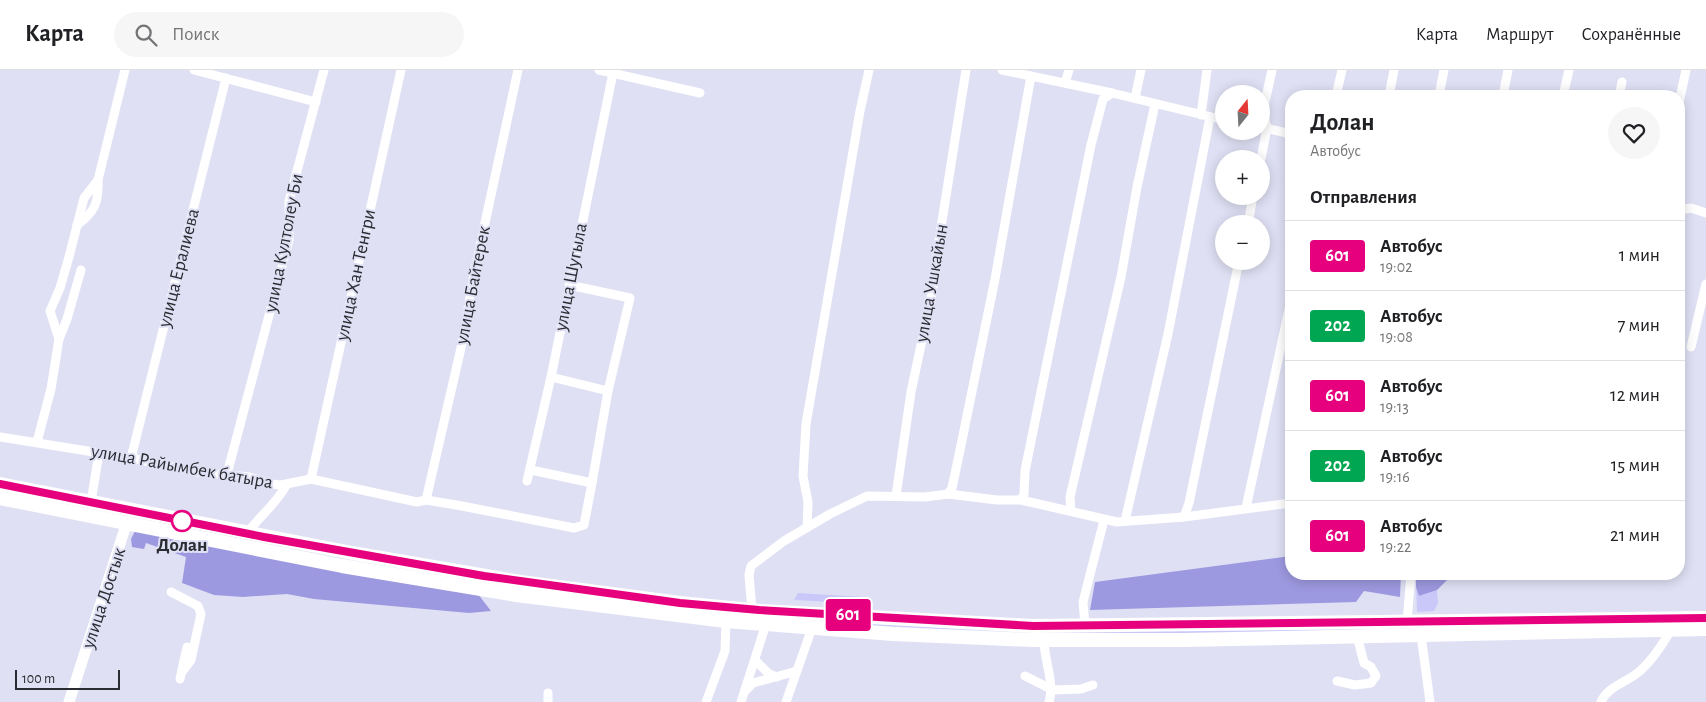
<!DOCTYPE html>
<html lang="ru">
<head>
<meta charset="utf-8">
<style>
	:root { --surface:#fff; --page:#f6f6f6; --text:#202124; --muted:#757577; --line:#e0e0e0 }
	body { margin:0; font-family:"Alegreya Sans",sans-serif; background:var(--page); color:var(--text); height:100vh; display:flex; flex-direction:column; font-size:19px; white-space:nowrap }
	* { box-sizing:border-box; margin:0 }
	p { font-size:16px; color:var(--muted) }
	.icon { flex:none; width:28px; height:28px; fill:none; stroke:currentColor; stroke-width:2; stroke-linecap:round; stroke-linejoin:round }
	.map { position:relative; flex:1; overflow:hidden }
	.side { position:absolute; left:1285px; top:20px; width:400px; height:490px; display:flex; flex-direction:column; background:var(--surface); border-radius:20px; box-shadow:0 2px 12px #0003 }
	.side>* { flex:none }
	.badge { padding:0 10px; border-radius:4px; font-size:18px; line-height:32px }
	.needle { width:32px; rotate:18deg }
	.tools { position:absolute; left:1215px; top:15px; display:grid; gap:10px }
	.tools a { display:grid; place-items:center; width:55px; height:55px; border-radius:50%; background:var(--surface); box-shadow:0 2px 12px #0003; font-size:25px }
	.scale { position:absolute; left:15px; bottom:12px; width:105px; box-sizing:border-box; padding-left:5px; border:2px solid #2b2b32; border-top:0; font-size:14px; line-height:18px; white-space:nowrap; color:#2b2b32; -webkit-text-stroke:4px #e0e0f5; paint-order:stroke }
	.map>.badge { position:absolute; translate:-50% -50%; box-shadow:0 0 0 2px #fff }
	h2 { padding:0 25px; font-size:19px; line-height:45px }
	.round { display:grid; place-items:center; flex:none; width:52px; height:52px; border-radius:26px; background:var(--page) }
	.headline { display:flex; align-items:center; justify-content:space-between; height:85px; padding:0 25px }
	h1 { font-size:24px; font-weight:600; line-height:38px }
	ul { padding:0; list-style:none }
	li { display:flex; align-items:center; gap:15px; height:70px; padding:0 25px; border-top:1px solid var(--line) }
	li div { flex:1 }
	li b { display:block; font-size:19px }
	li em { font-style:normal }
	li .badge { min-width:55px; font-weight:700; text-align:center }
	header { display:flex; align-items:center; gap:30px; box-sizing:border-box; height:70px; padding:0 25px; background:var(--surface); border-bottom:1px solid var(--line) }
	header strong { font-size:24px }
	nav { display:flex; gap:28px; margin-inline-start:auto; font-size:18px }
	.search { width:350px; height:45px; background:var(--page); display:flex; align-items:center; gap:12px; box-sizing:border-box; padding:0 18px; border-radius:28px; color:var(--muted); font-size:19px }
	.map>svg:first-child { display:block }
	.green { fill:#c9c8f9 }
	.forest { fill:#9d99e0 }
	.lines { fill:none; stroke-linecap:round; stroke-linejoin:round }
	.minor { stroke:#fff; stroke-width:9 }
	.major { stroke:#fff; stroke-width:11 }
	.highway { stroke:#fff; stroke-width:14 }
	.line-casing { stroke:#fff; stroke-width:11 }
	.line { stroke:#e6007e; stroke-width:8 }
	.stop-dot { fill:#fff; stroke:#e6007e; stroke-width:2.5 }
	.labels { text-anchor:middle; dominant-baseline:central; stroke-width:4; stroke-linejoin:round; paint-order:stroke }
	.street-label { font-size:19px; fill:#2b2b32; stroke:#e0e0f5 }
	.stop-label { font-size:19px; font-weight:bold; fill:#2b2b32; stroke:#e0e0f5 }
</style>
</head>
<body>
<header>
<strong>Карта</strong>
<div class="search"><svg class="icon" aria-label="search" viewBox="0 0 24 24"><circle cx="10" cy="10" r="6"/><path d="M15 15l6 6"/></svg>Поиск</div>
<nav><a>Карта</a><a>Маршрут</a><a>Сохранённые</a></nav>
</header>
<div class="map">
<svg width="1706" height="632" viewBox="0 0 1706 632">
	<rect width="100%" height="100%" fill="#e0e0f5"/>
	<g class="green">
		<path d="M1416 517 1419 526 1437 520 1438 533 1434 541 1417 542Z"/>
		<path d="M798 523 863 527 865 534 794 530Z"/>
		<path d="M796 549 1412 556 1413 561C1207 563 1001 568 796 549Z"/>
	</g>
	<g class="forest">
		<path d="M135 461 478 524 491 541 469 543 314 529 287 524 243 527 214 525 182 513 186 487 146 473 144 479 132 477 131 469Z"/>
		<path d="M1291 486V504H1401L1400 527 1364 521 1356 532 1090 540 1095 512Z"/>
		<path d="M1416 504H1529V506H1469L1448 509 1437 520 1419 526 1416 517Z"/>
	</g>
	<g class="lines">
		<g class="minor">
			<path d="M194 0 316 32"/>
			<path d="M599 0 700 23"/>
			<path d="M1002 0 1112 23 1224 50"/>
			<path d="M1065 13 1069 0"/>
			<path d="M1336 26 1342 0"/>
			<path d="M1389 26 1394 0"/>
			<path d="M1439 26 1444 0"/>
			<path d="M1503 26 1508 0"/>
			<path d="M1563 26 1569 0"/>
			<path d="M1619 26 1622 12"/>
			<path d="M1135 28 1141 0"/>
			<path d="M1679 33 1686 0"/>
			<path d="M1201 45 1207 0"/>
			<path d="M1261 57 1291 64"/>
			<path d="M1261 89 1267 58 1264 45 1265 32 1272 0"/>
			<path d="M1679 140 1691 138 1706 143"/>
			<path d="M1248 154 1253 126"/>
			<path d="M77 155C95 142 99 132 98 110"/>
			<path d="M569 215 630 228 608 321 592 413"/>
			<path d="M59 269 67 249 81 200"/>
			<path d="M1691 277 1706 214"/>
			<path d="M551 307 608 321"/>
			<path d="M0 367 131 388 196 402 249 407 271 414 281 415 311 409 417 432 426 430 462 436 574 458 584 455 592 413 531 400"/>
			<path d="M37 372 51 319 59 269 50 241 60 218 69 187 84 128 98 110 125 0"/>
			<path d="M131 388 226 8"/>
			<path d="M227 404 289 170V131L324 0"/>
			<path d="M311 409 401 0"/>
			<path d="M527 411 551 307 613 3"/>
			<path d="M948 424 952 418 959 385 995 209 1031 6"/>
			<path d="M896 426 911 322 935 209 936 189 966 0"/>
			<path d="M426 430 461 278 474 204 518 0"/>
			<path d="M1021 430 1024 424 1025 401 1091 75 1103 29 1112 23"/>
			<path d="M91 432 99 383"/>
			<path d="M1246 438 1291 230"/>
			<path d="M1071 441 1070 427 1121 207 1137 117 1155 34"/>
			<path d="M1184 447 1189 433 1239 191"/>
			<path d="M1125 451 1168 264 1210 47"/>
			<path d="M807 458 808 432 803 406 806 354 860 41 869 0"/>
			<path d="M247 463C260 446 277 433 287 414"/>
			<path d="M171 522 198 536 201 544 191 590 182 602"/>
			<path d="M752 540 749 505 751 496 784 471 830 444 867 426 925 427 948 424 997 430H1021L1117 452 1184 447 1291 433"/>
			<path d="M1407 552 1411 504"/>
			<path d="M1085 555 1083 532 1104 450"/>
			<path d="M1421 565 1430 632"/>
			<path d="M1044 570C1044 591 1055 612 1049 632"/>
			<path d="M755 590 769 604 777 607"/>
			<path d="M1025 606 1053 620 1081 619 1093 615"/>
			<path d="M180 609 187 577"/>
			<path d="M1337 611 1355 615 1371 613 1376 606 1371 597 1364 593 1357 566"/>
			<path d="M745 621 753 613 797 601"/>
			<path d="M548 623V632"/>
			<path d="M706 632 725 581 726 551"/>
			<path d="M741 632 766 554"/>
			<path d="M786 632 812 558"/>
			<path d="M1601 632C1608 615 1630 612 1642 599 1654 588 1664 572 1672 558"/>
		</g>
		<path class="major" d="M69 632 127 452"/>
		<g class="highway">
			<path d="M0 414 352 483 521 512 680 533 761 541 1033 556 1706 548"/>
			<path d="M0 428 342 496 516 525 726 551 893 564 1032 570H1183L1706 559"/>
		</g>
	</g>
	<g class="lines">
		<defs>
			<path id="line" d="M0 414 264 467 484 506 680 533 759 540 1033 556 1706 548"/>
		</defs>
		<use href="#line" class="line-casing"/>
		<use href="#line" class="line"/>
	</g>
	<circle class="stop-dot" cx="182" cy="451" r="10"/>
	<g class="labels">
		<g class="street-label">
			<text transform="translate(284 173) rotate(-79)">улица Култолеу Би</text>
			<text transform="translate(179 198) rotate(-76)">улица Ералиева</text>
			<text transform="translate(356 205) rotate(-78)">улица Хан Тенгри</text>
			<text transform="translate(571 207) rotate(-79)">улица Шугыла</text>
			<text transform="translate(932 213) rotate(-80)">улица Ушкайын</text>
			<text transform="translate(473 215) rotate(-79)">улица Байтерек</text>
			<text transform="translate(182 397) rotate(10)">улица Райымбек батыра</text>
			<text transform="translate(104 528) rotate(-72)">улица Достык</text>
		</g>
		<g class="stop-label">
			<text x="182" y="475">Долан</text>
		</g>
	</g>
</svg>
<div class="tools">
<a><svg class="needle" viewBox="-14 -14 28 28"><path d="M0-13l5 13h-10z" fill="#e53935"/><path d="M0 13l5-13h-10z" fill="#757577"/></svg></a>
<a>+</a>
<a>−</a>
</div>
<div class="scale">100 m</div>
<b class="badge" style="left:848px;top:545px;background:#e6007e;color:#fff">601</b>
<section class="side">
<div class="headline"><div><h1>Долан</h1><p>Автобус</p></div><a class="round"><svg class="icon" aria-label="heart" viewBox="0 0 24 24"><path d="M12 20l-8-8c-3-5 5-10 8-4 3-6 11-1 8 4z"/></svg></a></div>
<h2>Отправления</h2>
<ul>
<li><span class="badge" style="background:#e6007e;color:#fff">601</span><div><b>Автобус</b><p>19:02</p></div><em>1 мин</em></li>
<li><span class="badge" style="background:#00a651;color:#fff">202</span><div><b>Автобус</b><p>19:08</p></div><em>7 мин</em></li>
<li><span class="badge" style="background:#e6007e;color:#fff">601</span><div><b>Автобус</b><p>19:13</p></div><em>12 мин</em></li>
<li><span class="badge" style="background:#00a651;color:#fff">202</span><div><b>Автобус</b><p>19:16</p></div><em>15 мин</em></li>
<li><span class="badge" style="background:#e6007e;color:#fff">601</span><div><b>Автобус</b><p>19:22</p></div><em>21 мин</em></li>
</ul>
</section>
</div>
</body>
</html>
